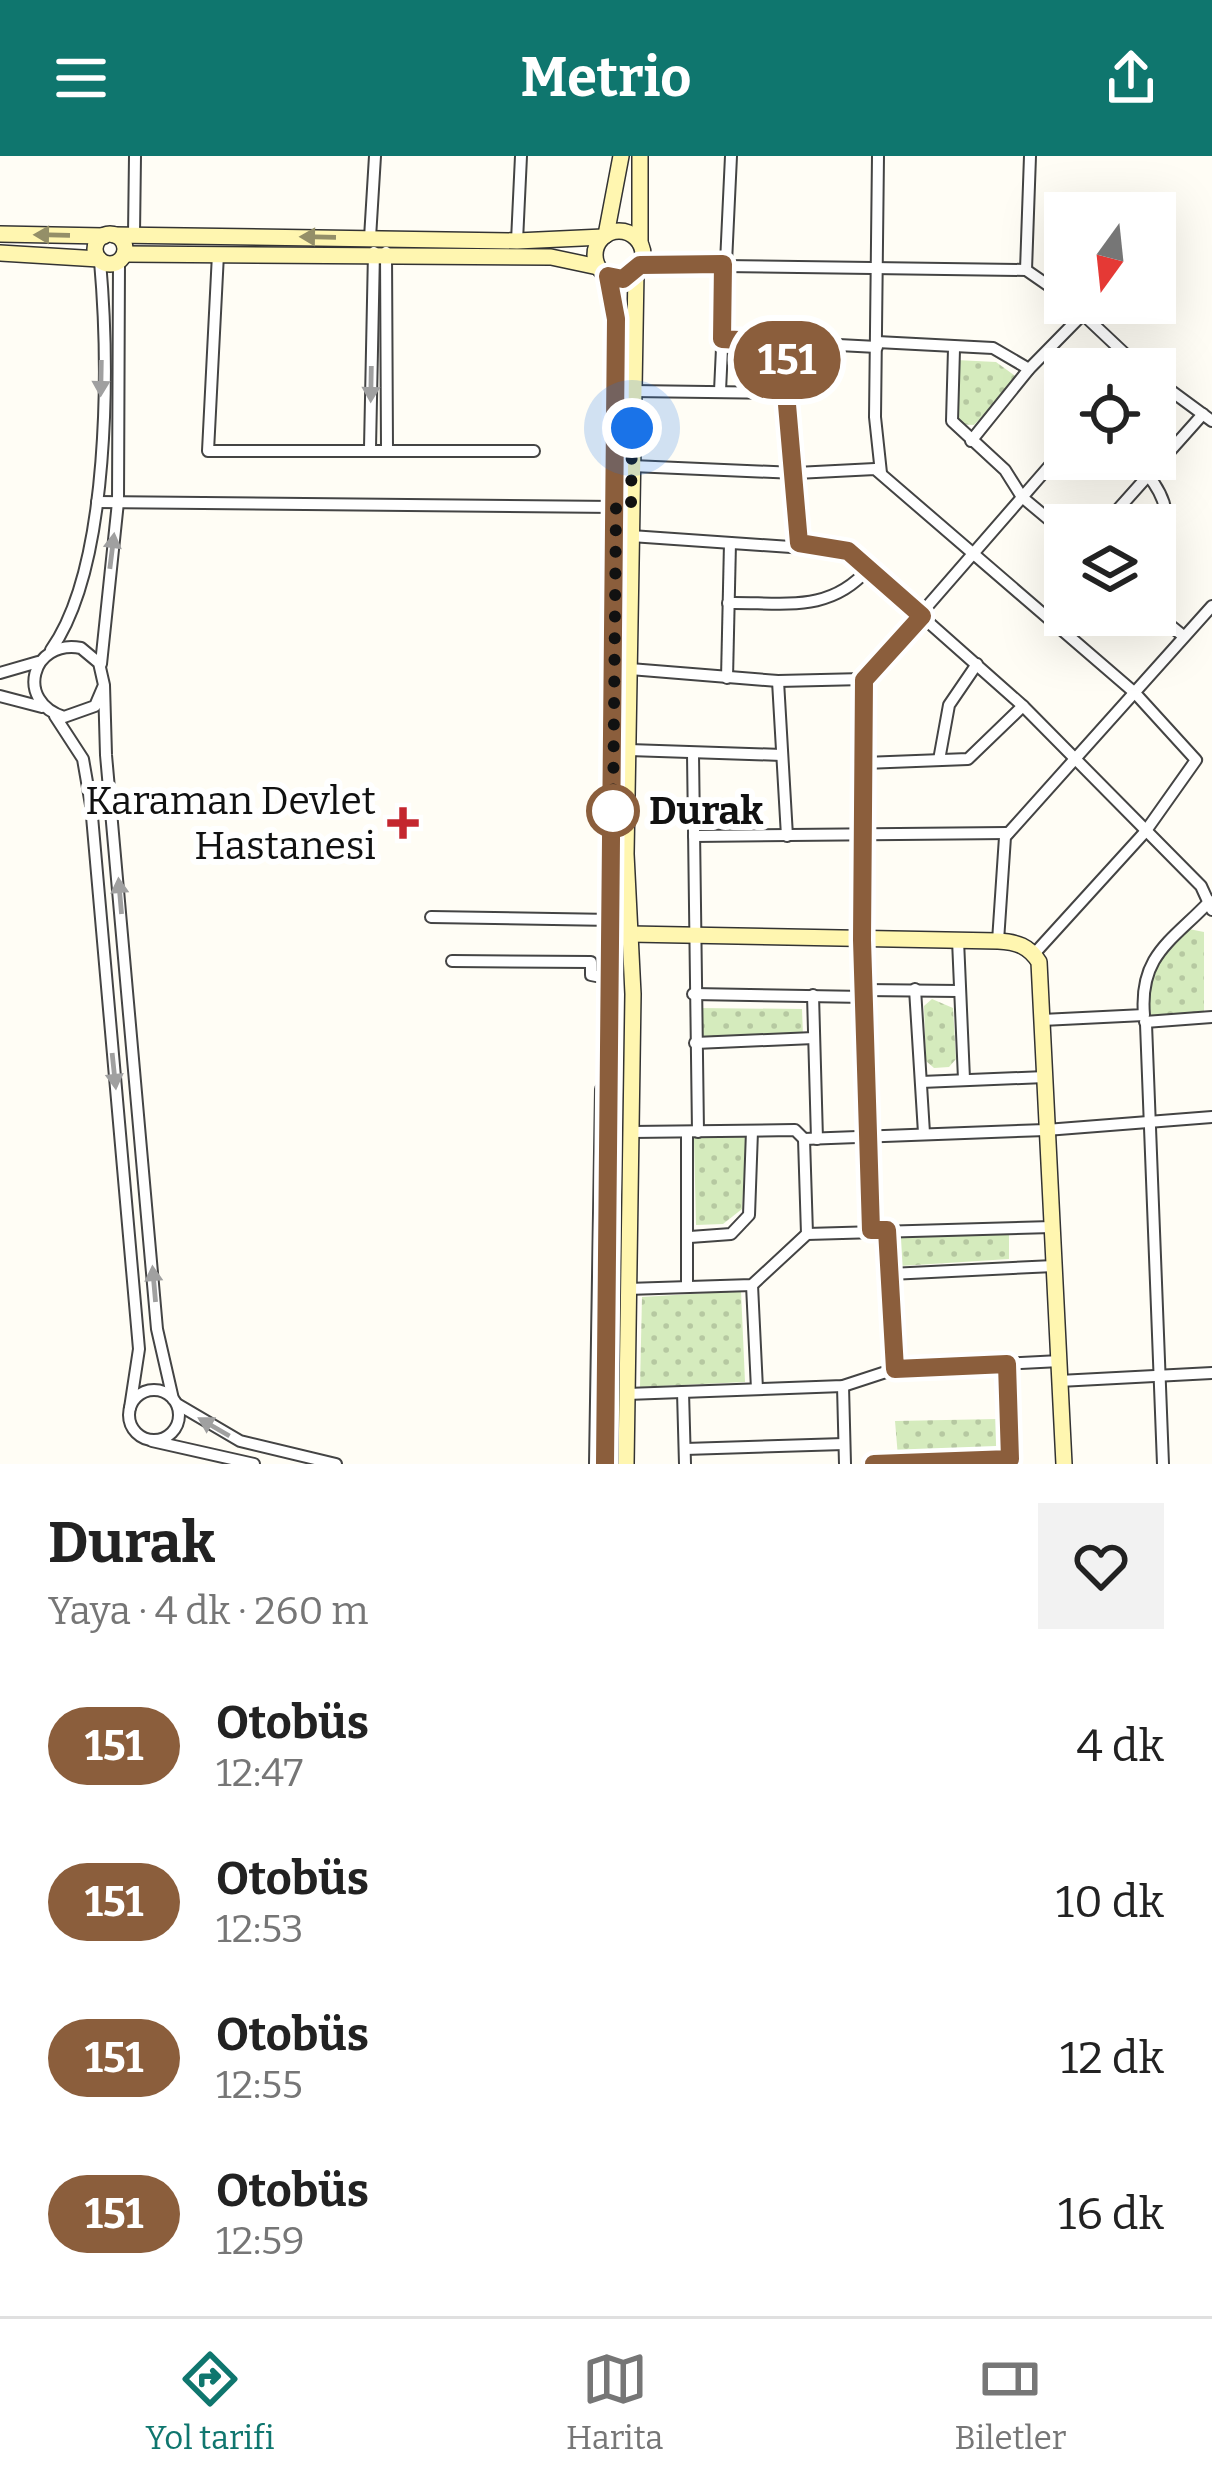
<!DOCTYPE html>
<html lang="tr">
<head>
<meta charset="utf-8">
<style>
	:root { --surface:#fff; --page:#f2f2f2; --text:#222; --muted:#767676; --line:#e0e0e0; --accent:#0f766e }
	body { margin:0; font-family:Bitter,serif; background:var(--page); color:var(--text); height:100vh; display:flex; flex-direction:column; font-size:45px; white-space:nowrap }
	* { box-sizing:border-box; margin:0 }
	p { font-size:39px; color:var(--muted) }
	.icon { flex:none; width:66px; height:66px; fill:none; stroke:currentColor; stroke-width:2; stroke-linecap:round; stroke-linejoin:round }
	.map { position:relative; height:1308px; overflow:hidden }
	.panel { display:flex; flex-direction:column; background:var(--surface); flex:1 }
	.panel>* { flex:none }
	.badge { padding:0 24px; border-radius:39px; font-size:42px; line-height:78px }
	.needle { width:78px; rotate:195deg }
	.fabs { position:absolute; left:1044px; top:36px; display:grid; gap:24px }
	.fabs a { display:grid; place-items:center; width:132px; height:132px; border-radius:0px; background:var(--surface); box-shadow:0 12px 48px #0002; font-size:60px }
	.you { position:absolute; width:60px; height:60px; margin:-30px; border:9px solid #fff; border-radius:50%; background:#1a73e8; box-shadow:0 0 0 18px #1a73e833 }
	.map>.badge { position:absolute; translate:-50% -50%; box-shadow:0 0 0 6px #fff }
	.round { display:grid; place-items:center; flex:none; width:126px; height:126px; border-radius:0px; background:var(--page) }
	.overview { display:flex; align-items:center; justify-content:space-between; height:204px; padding:0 48px }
	h1 { font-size:57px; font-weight:700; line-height:90px }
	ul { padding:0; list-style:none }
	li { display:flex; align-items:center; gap:36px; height:156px; padding:0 48px }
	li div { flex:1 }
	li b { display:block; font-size:45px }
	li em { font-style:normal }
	li .badge { min-width:132px; font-weight:700; text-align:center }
	header { display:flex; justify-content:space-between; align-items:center; height:156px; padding:0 48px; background:var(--accent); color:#fff; font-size:54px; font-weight:700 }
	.tab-bar { display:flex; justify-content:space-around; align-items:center; height:168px; border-top:3px solid var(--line); background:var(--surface); font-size:33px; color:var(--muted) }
	.tab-bar a { display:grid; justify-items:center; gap:6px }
	.tab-bar .current { color:var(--accent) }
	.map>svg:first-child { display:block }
	.park { fill:url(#park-dots) }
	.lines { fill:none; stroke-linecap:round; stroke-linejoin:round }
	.street-casing { stroke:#444; stroke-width:14 }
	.secondary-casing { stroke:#333; stroke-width:18 }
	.street { stroke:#fff; stroke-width:10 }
	.secondary { stroke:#fff6b0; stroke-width:15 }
	.oneway { fill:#948f68 }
	.oneway2 { fill:#a0a0a0 }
	.line-casing { stroke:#fff; stroke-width:27 }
	.line { stroke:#8b5e3c; stroke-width:18 }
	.walk { stroke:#111; stroke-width:12; stroke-dasharray:0 21.6 }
	.stop-dot { fill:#fff; stroke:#8b5e3c; stroke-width:6 }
	.poi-dot { fill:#c4262e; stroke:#fff; stroke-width:4.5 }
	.labels { text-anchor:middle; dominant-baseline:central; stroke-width:12; stroke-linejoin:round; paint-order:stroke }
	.poi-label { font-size:39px; fill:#111; stroke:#fff; text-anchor:end }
	.stop-label { font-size:39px; font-weight:bold; fill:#111; stroke:#fff; text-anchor:start }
</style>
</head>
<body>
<header><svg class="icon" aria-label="menu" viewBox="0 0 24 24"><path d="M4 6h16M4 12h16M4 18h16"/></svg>Metrio<svg class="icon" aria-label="share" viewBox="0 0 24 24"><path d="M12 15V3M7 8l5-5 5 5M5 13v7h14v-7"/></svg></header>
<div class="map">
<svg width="1212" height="1308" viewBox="0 0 1212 1308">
	<defs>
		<pattern id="park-dots" width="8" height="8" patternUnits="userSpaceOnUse" patternTransform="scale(3)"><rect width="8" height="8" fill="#d5ebbd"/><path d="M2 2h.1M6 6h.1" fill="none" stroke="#b6c8a1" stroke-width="1.8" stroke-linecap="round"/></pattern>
	</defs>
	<rect width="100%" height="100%" fill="#fffdf5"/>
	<g class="park">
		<path d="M956 204 996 206 1018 222 974 269 957 268Z"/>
		<path d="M1189 773 1204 776V856L1151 862 1147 820Z"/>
		<path d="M932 843 953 852 956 903 949 911 934 912 926 905 924 850Z"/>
		<path d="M698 852 802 853 803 880 701 885Z"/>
		<path d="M746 981 742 1053 723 1068 696 1069 694 982Z"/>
		<path d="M1009 1076V1103L900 1110 899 1080Z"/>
		<path d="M741 1135 745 1226 640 1231 642 1141Z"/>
		<path d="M997 1263 999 1295 898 1301 895 1265Z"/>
	</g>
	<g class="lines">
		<defs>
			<g id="street">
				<path d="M878 0 875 261 881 317"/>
				<path d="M134 78 135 0"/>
				<path d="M370 82 375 0"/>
				<path d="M517 85 521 0"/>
				<path d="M386 96 387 292"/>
				<path d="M218 98 208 295H534"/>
				<path d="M641 109 1026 114 1065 141"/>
				<path d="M1026 114 1030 0"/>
				<path d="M1071 147 1141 213"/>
				<path d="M721 183 877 191"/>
				<path d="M877 186 993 192 1029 213"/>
				<path d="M788 187 786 237 799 387"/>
				<path d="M954 193 952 265 1005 314 1022 341 1065 377"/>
				<path d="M1155 223 1212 265"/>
				<path d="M632 235 786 237"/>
				<path d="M720 235 731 0"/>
				<path d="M971 285 1029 213 1083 158"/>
				<path d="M370 292 374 96"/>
				<path d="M632 310 796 317 875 313 1135 537 1196 604 1145 676 1034 798"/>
				<path d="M1147 318C1169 345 1172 366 1155 396"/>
				<path d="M97 346 616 351"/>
				<path d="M1104 369 1203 258"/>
				<path d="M631 380 848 395 1023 550 1201 730 1212 754"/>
				<path d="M728 447C782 446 829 458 868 413"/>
				<path d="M1155 457 1182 479"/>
				<path d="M51 494C111 409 109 207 100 105"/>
				<path d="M101 508 118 346 119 106"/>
				<path d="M630 513 778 525 864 523"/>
				<path d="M0 517 38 506"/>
				<path d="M727 522 730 387"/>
				<path d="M778 525 787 680"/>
				<path d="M104 529 95 550 64 561C15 546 31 483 81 492L99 507 104 529 106 599 157 1173 173 1243"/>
				<path d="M0 540 42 551"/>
				<path d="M55 560 83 603 91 649 139 1193 130 1252"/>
				<path d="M629 594 782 599"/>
				<path d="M693 598 698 976"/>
				<path d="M939 604 949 549 977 508"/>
				<path d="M864 607 968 603 1023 550"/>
				<path d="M694 680 1008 677"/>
				<path d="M431 761 613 764"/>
				<path d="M958 784 964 923"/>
				<path d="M998 785 1005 681 1212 450"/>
				<path d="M452 805 591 806V819L606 822V831"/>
				<path d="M915 833 924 977"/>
				<path d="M864 834 959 835"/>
				<path d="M693 838 865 841"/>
				<path d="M813 839 817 983"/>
				<path d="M1042 864 1144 859C1139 799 1172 785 1210 745"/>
				<path d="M1145 866 1212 861"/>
				<path d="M1146 868 1163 1308"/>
				<path d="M695 887 814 882"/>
				<path d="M921 926 1045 921"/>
				<path d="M631 976 795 974 804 983 1046 974 1212 961"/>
				<path d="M804 983 807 1078"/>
				<path d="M871 1074 862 784 864 523 1065 292"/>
				<path d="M887 1074 890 1118"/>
				<path d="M690 1081 731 1078 749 1059 752 975"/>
				<path d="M752 1129 757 1233"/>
				<path d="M687 1131V976"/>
				<path d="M627 1133 752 1129 807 1078 1052 1071"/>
				<path d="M1007 1208 1010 1305"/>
				<path d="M895 1213 890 1118 1054 1110"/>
				<path d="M1059 1225 1212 1217"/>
				<path d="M843 1230 845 1308"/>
				<circle cx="154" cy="1259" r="25"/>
				<path d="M683 1236 685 1308"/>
				<path d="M627 1238 843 1230 895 1213 1060 1205"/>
				<path d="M177 1248 240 1285 336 1308"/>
				<path d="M152 1285 254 1308"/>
				<path d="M685 1293 844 1288"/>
				<path d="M595 1308 601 933"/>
				<path d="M874 1308 1010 1303"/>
			</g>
			<g id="secondary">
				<path d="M640 0V87"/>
				<circle cx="619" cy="99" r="24"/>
				<circle cx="110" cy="93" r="15"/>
				<path d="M0 78 104 80"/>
				<path d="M114 79 517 85 603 81"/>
				<path d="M606 79 621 0"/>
				<path d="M0 97 99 103"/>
				<path d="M125 98 551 101 598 111"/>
				<path d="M630 778 998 785C1017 786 1029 790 1039 806L1064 1308"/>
				<path d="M605 1308 616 163 607 120"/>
				<path d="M626 1308 633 838 626 698 636 116"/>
			</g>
		</defs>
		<use href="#street" class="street-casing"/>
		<use href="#secondary" class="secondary-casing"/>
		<use href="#street" class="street"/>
		<use href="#secondary" class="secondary"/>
	</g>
	<defs><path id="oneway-solid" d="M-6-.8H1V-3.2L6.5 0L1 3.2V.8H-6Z" transform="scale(3)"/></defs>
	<g class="oneway">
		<use href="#oneway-solid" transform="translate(52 79) rotate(-179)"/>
		<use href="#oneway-solid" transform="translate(318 81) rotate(-179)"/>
	</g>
	<g class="oneway2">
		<use href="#oneway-solid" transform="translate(101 222) rotate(91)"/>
		<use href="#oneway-solid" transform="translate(371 228) rotate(91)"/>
		<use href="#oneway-solid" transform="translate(112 395) rotate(-83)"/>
		<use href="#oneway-solid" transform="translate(120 740) rotate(-95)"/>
		<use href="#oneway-solid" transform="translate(114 915) rotate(84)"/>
		<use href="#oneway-solid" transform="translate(154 1128) rotate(-95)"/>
		<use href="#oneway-solid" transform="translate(214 1271) rotate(-150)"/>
	</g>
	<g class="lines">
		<defs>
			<path id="line" d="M605 1308 616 163 608 120 623 123 640 109 723 108 722 183 788 187 786 237 799 387 848 395 922 460 864 524 862 784 871 1074H887L895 1213 1007 1208 1010 1303 874 1308"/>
		</defs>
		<use href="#line" class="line-casing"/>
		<use href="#line" class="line"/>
		<path class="walk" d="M613 655 616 351H631L632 272"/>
	</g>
	<circle class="stop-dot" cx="613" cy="655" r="24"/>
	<path class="poi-dot" d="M397 649h12v12h12v12h-12v12h-12v-12h-12v-12h12z"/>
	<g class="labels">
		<g class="poi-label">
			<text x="376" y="645">Karaman Devlet<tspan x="376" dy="45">Hastanesi</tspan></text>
		</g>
		<g class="stop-label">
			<text x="649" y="655">Durak</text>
		</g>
	</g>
</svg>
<div class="fabs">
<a><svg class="needle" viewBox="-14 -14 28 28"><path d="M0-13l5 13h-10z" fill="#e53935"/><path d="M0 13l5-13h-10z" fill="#767676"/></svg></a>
<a><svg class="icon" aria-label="locate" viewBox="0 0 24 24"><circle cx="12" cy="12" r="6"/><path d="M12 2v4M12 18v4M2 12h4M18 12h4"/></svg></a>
<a><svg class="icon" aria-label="layers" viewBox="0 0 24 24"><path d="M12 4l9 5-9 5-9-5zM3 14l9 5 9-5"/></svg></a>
</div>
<div class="you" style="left:632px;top:272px"></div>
<b class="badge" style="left:787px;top:204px;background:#8b5e3c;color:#fff">151</b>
</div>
<section class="panel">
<div class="overview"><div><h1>Durak</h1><p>Yaya · 4 dk · 260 m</p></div><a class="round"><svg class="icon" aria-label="heart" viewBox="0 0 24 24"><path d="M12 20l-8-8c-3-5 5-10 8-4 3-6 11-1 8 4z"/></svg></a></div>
<ul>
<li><span class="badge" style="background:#8b5e3c;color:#fff">151</span><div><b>Otobüs</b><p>12:47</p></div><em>4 dk</em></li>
<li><span class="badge" style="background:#8b5e3c;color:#fff">151</span><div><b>Otobüs</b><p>12:53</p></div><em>10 dk</em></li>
<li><span class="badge" style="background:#8b5e3c;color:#fff">151</span><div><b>Otobüs</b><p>12:55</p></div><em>12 dk</em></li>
<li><span class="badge" style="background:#8b5e3c;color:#fff">151</span><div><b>Otobüs</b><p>12:59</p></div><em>16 dk</em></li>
</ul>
</section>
<nav class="tab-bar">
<a class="current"><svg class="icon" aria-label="directions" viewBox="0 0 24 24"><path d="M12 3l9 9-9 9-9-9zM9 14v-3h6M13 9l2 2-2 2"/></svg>Yol tarifi</a>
<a><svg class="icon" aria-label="map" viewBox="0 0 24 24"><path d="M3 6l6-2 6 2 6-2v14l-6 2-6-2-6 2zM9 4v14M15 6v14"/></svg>Harita</a>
<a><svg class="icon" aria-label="tickets" viewBox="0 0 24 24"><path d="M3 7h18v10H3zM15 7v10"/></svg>Biletler</a>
</nav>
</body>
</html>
